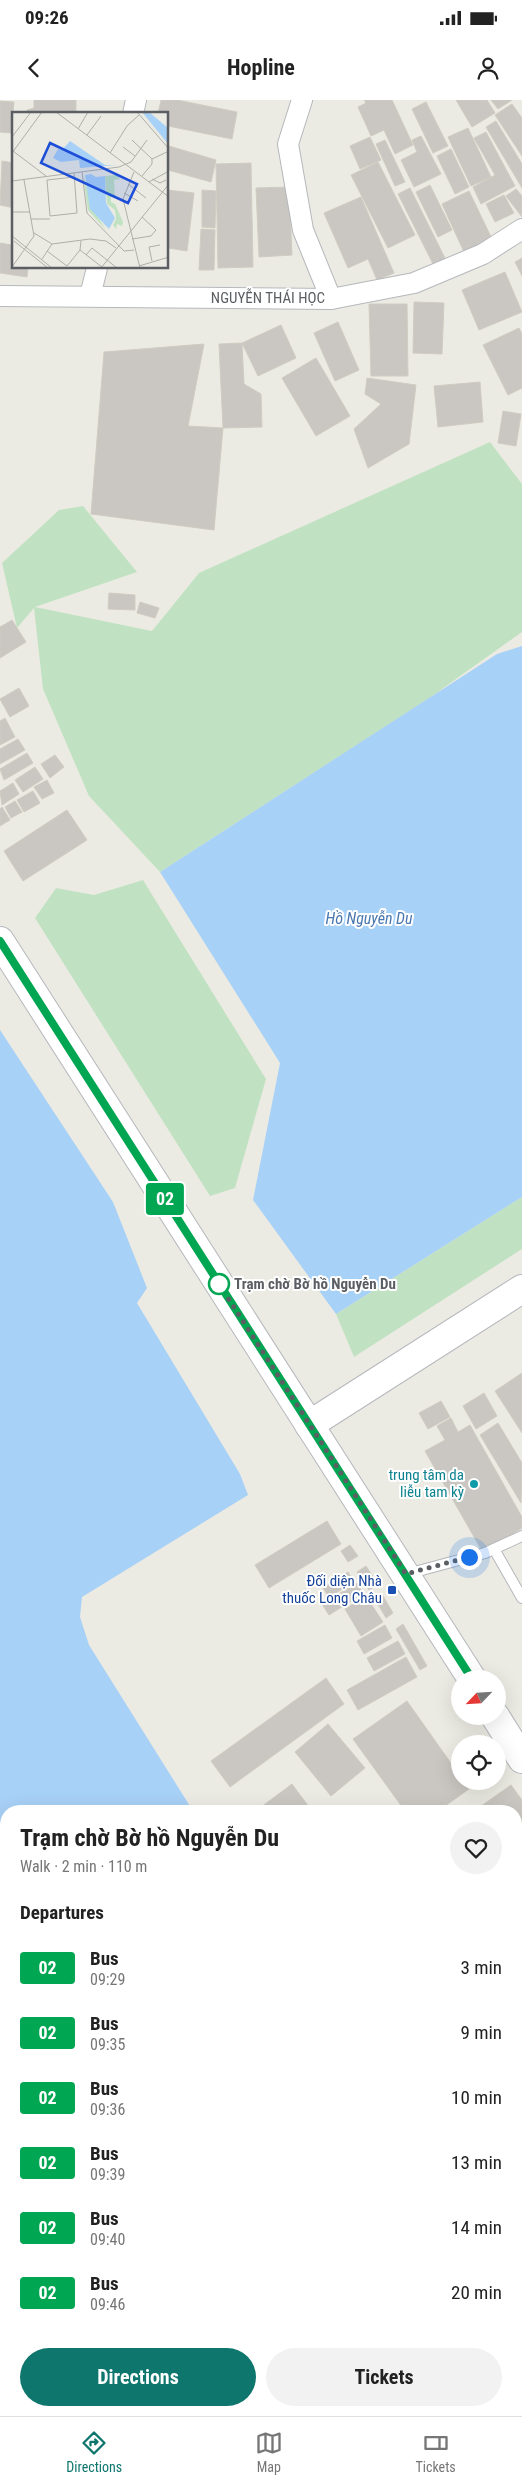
<!DOCTYPE html>
<html lang="en">
<head>
<meta charset="utf-8">
<style>
	:root { --surface:#fff; --page:#f2f2f2; --text:#222; --muted:#767676; --line:#e0e0e0; --accent:#0f766e }
	body { margin:0; font-family:"Roboto Condensed",sans-serif; background:var(--page); color:var(--text); height:100vh; display:flex; flex-direction:column; font-size:19px; white-space:nowrap }
	* { box-sizing:border-box; margin:0 }
	p { font-size:16px; color:var(--muted) }
	.icon { flex:none; width:28px; height:28px; fill:none; stroke:currentColor; stroke-width:2; stroke-linecap:round; stroke-linejoin:round }
	.map { position:relative; flex:1; overflow:hidden }
	.panel { position:absolute; left:0px; top:1705px; width:522px; height:611px; display:flex; flex-direction:column; background:var(--surface); border-radius:20px 20px 0 0; box-shadow:0 5px 20px #0002 }
	.panel>* { flex:none }
	.badge { padding:0 10px; border-radius:4px; font-size:18px; line-height:32px }
	.needle { width:32px; rotate:245deg }
	.tools { position:absolute; left:451px; top:1570px; display:grid; gap:10px }
	.tools a { display:grid; place-items:center; width:55px; height:55px; border-radius:50%; background:var(--surface); box-shadow:0 5px 20px #0002; font-size:25px }
	.you { position:absolute; width:25px; height:25px; margin:-12px; border:4px solid #fff; border-radius:50%; background:#1a73e8; box-shadow:0 0 0 8px #1a73e833 }
	.map>.badge { position:absolute; translate:-50% -50%; box-shadow:0 0 0 2px #fff }
	h2 { padding:0 20px; font-size:19px; line-height:45px }
	.round { display:grid; place-items:center; flex:none; width:52px; height:52px; border-radius:26px; background:var(--page) }
	.summary { display:flex; align-items:center; justify-content:space-between; height:85px; padding:0 20px }
	h1 { font-size:24px; font-weight:700; line-height:38px }
	.cta { display:flex; gap:10px; margin-top:auto; padding:10px 20px }
	.cta a { flex:1; height:58px; border-radius:30px; background:var(--accent); color:#fff; font-size:20px; font-weight:700; line-height:58px; text-align:center }
	.cta a+a { background:var(--page); color:var(--text) }
	ul { padding:0; list-style:none }
	li { display:flex; align-items:center; gap:15px; height:65px; padding:0 20px }
	li div { flex:1 }
	li b { display:block; font-size:19px }
	li em { font-style:normal }
	li .badge { min-width:55px; font-weight:700; text-align:center }
	.status { display:flex; justify-content:space-between; align-items:center; height:35px; padding:0 25px; background:var(--surface); direction:ltr }
	.status svg { height:14px; fill:currentColor }
	header { display:flex; justify-content:space-between; align-items:center; height:65px; padding:0 20px; background:var(--surface); font-size:22px; font-weight:700 }
	.tabs { display:flex; justify-content:space-around; align-items:center; height:70px; border-top:1px solid var(--line); background:var(--surface); font-size:14px; color:var(--muted) }
	.tabs a { display:grid; justify-items:center; gap:2px }
	.tabs .on { color:var(--accent) }
	.map>svg:first-child { display:block }
	.green { fill:#c1e2c2 }
	.water { fill:#a8d1f7 }
	.building { fill:#cac7c2; stroke:#d0ccc1 }
	.lines { fill:none; stroke-linecap:round; stroke-linejoin:round }
	.lane-casing { stroke:#b5b8bc; stroke-width:12 }
	.street-casing { stroke:#b5b8bc; stroke-width:22 }
	.secondary-casing { stroke:#b4b7bc; stroke-width:30 }
	.lane { stroke:#fff; stroke-width:10 }
	.street { stroke:#fff; stroke-width:20 }
	.secondary { stroke:#fff; stroke-width:28 }
	.line-casing { stroke:#fff; stroke-width:11 }
	.line { stroke:#00a651; stroke-width:8 }
	.walk { stroke:#5b5e62; stroke-width:5; stroke-dasharray:0 9 }
	.stop-dot { fill:#fff; stroke:#00a651; stroke-width:2.5 }
	.culture-dot { fill:#0f9aa8; stroke:#fff; stroke-width:2 }
	.transit-dot { fill:#1a4fb4; stroke:#fff; stroke-width:2 }
	.labels { text-anchor:middle; dominant-baseline:central; stroke-width:4; stroke-linejoin:round; paint-order:stroke }
	.street-label { font-size:15px; fill:#5b5e62; stroke:#fff }
	.stop-label { font-size:15px; font-weight:bold; fill:#5b5e62; stroke:#fff; text-anchor:start }
	.culture-label { font-size:15px; fill:#0d838f; stroke:#fff; text-anchor:end }
	.transit-label { font-size:15px; fill:#164399; stroke:#fff; text-anchor:end }
	.water-label { font-size:16px; font-style:italic; fill:#4a77b0; stroke:#fff }
	.inset-road { fill:none; stroke:#aeafab; stroke-width:1 }
	.view { fill:#1d4ed8; fill-opacity:0.15; stroke:#1d4ed8; stroke-width:2.5 }
	.inset-edge { fill:none; stroke:#5b5e62; stroke-width:2.5 }
</style>
</head>
<body>
<div class="status"><b>09:26</b><svg viewBox="0 0 49 12"><path d="M0 12V9h3v3zM5 12V6h3v6zM10 12V3h3v9zM15 12V0h3v12zM26 1h20v11H26zM47 4h2v5h-2z"/></svg></div>
<header><svg class="icon" aria-label="back" viewBox="0 0 24 24"><path d="M15 5l-7 7 7 7"/></svg>Hopline<svg class="icon" aria-label="person" viewBox="0 0 24 24"><circle cx="12" cy="8" r="4"/><path d="M4 21q1-7 8-7t8 7"/></svg></header>
<div class="map">
<svg width="522" height="2316" viewBox="0 0 522 2316">
	<rect width="100%" height="100%" fill="#ecebe3"/>
	<g class="green">
		<path d="M490 342 522 384V532L428 599 160 772 89 696 43 589 34 508 17 528 2 463 59 410 83 406 137 472 35 507 152 531 199 473Z"/>
		<path d="M143 780 266 979 235 1088 210 1096 35 818 56 788 94 795Z"/>
		<path d="M522 1097V1149L354 1257 336 1214Z"/>
	</g>
	<g class="water">
		<path d="M522 546V1097L336 1214 253 1100 280 963 160 772 497 554Z"/>
		<path d="M0 930 113 1102 147 1188 137 1203 240 1374 248 1395 82 1497 80 1517 89 1545 193 1711H6V1970L0 1968Z"/>
	</g>
	<g class="building">
		<path d="M34 0H76V14H27V10L34 8Z"/>
		<path d="M161 0H177L237 12 232 39 168 26V14H158Z"/>
		<path d="M364 0H392L413 45 395 54 384 30 371 36 358 7 366 3Z"/>
		<path d="M456 0H487L495 13 472 27Z"/>
		<path d="M491 0H512L498 9Z"/>
		<path d="M0 1 14 2 11 33 0 32Z"/>
		<path d="M426 2 448 46 433 53 412 9Z"/>
		<path d="M512 4 522 18V56L495 15Z"/>
		<path d="M496 21 522 64V88L486 27Z"/>
		<path d="M468 28 491 77 471 86 448 37Z"/>
		<path d="M486 32 515 86 481 104 473 87 495 75 474 38Z"/>
		<path d="M421 36 441 74 414 87 401 60 417 52 412 40Z"/>
		<path d="M370 37 381 60 360 69 350 46Z"/>
		<path d="M385 40 405 82 395 86 376 44Z"/>
		<path d="M169 46 216 60 211 82 168 70Z"/>
		<path d="M451 49 469 87 455 94 437 56Z"/>
		<path d="M2 61 14 63V108L0 105Z"/>
		<path d="M378 62 415 135 388 148 351 75Z"/>
		<path d="M251 63 253 167 218 168 216 64Z"/>
		<path d="M430 85 452 130 438 137 416 92Z"/>
		<path d="M289 87 292 155 259 157 256 88Z"/>
		<path d="M410 88 447 162 435 168 398 94Z"/>
		<path d="M516 89 522 96V117L506 96Z"/>
		<path d="M168 90 194 93 187 151 168 148Z"/>
		<path d="M202 90 216 91 215 128 202 127Z"/>
		<path d="M469 91 492 139 464 152 442 104Z"/>
		<path d="M504 95 514 113 495 122 486 104Z"/>
		<path d="M361 97 394 173 377 180 368 159 348 168 324 113Z"/>
		<path d="M201 129 215 130 214 170H199Z"/>
		<path d="M14 135V168H28L27 177 0 173V143L12 145Z"/>
		<path d="M522 158V176L515 162Z"/>
		<path d="M505 172 522 212 479 230 462 190Z"/>
		<path d="M414 202 444 203 442 254 413 253Z"/>
		<path d="M369 204H407L408 276H371Z"/>
		<path d="M338 222 359 270 335 281 314 233Z"/>
		<path d="M281 225 296 258 258 276 242 243Z"/>
		<path d="M519 228 522 234V288L508 295 483 245Z"/>
		<path d="M242 243 244 284 261 294 262 327 223 328 219 244Z"/>
		<path d="M204 244 188 326 223 328 214 430 91 414 104 252Z"/>
		<path d="M316 258 350 316 316 336 282 278Z"/>
		<path d="M367 278 416 285 409 344 368 368 354 329 381 304 365 294Z"/>
		<path d="M480 282 483 322 438 327 434 286Z"/>
		<path d="M503 311 521 314 516 346 498 343Z"/>
		<path d="M109 493 135 495V510L108 509Z"/>
		<path d="M140 502 159 508 155 518 137 513Z"/>
		<path d="M12 520 26 542 0 558V527Z"/>
		<path d="M19 588 29 606 10 617 0 599Z"/>
		<path d="M5 618 15 637 0 645V621Z"/>
		<path d="M18 639 25 650 0 664V649Z"/>
		<path d="M27 653 33 663 4 680 0 669Z"/>
		<path d="M55 655 64 667 50 678 41 664Z"/>
		<path d="M35 667 43 679 23 692 15 680Z"/>
		<path d="M47 680 54 693 42 699 34 687Z"/>
		<path d="M13 683 19 694 2 705 0 691Z"/>
		<path d="M33 691 40 703 24 712 17 700Z"/>
		<path d="M15 701 22 712 11 718 5 707Z"/>
		<path d="M2 707 10 720 0 726V709Z"/>
		<path d="M67 710 87 740 23 781 4 751Z"/>
		<path d="M522 1273V1333L495 1291Z"/>
		<path d="M484 1293 497 1316 476 1329 463 1306Z"/>
		<path d="M441 1301 450 1317 428 1329 419 1313Z"/>
		<path d="M451 1318 458 1332 470 1325 522 1417V1428L482 1451 425 1351 445 1340 437 1326Z"/>
		<path d="M498 1323 522 1363 521 1403 480 1335Z"/>
		<path d="M327 1421 341 1444 269 1488 255 1465Z"/>
		<path d="M350 1445 358 1456 348 1462 341 1451Z"/>
		<path d="M366 1466 378 1484 369 1490 357 1472Z"/>
		<path d="M348 1472 354 1482 329 1497 323 1488Z"/>
		<path d="M357 1483 363 1494 329 1515 322 1504Z"/>
		<path d="M382 1494 393 1513 386 1518 375 1499Z"/>
		<path d="M366 1496 383 1522 361 1536 345 1509Z"/>
		<path d="M403 1524 427 1566 420 1570 396 1529Z"/>
		<path d="M385 1525 392 1538 364 1554 357 1541Z"/>
		<path d="M398 1541 405 1554 374 1571 367 1558Z"/>
		<path d="M406 1557 417 1577 358 1610 347 1590Z"/>
		<path d="M326 1578 344 1604 230 1687 211 1661Z"/>
		<path d="M407 1601 460 1676V1681H464L469 1689 438 1711H405L353 1639Z"/>
		<path d="M328 1624 365 1668 331 1696 295 1652Z"/>
		<path d="M292 1684 312 1711H258L257 1710Z"/>
		<path d="M511 1685 522 1700V1773L516 1777V1711H474Z"/>
		<path d="M522 1781V1889L516 1880V1785Z"/>
		<path d="M516 1901 522 1908V1918L516 1922Z"/>
		<path d="M522 1990V2113L516 2116V1993Z"/>
		<path d="M521 2193 522 2316H494L496 2310H516V2215Z"/>
		<path d="M311 2310H347L346 2316H310Z"/>
	</g>
	<g class="lines">
		<defs>
			<g id="lane">
				<path d="M494 1449 522 1498"/>
				<path d="M407 1474 485 1453 522 1436"/>
			</g>
			<g id="street">
				<path d="M302 0 288 44 303 130 331 199"/>
				<path d="M133 14 136 0"/>
				<path d="M0 196 331 199 414 183 483 154 522 129"/>
				<path d="M90 196 97 168"/>
			</g>
			<g id="secondary">
				<path d="M0 841 472 1579"/>
				<path d="M309 1325 522 1189"/>
				<path d="M495 1616 522 1659"/>
			</g>
		</defs>
		<use href="#lane" class="lane-casing"/>
		<use href="#street" class="street-casing"/>
		<use href="#secondary" class="secondary-casing"/>
		<use href="#lane" class="lane"/>
		<use href="#street" class="street"/>
		<use href="#secondary" class="secondary"/>
	</g>
	<g class="lines">
		<defs>
			<path id="line" d="M0 841 472 1579"/>
		</defs>
		<use href="#line" class="line-casing"/>
		<use href="#line" class="line"/>
		<path class="walk" d="M219 1184 406 1474 469 1457"/>
	</g>
	<circle class="stop-dot" cx="219" cy="1184" r="10"/>
	<circle class="culture-dot" cx="474" cy="1384" r="5"/>
	<rect class="transit-dot" x="387" y="1485" width="10" height="10" rx="2.5"/>
	<g class="labels">
		<g class="street-label">
			<text x="268" y="198">NGUYỄN THÁI HỌC</text>
		</g>
		<g class="stop-label">
			<text x="234" y="1184">Trạm chờ Bờ hồ Nguyễn Du</text>
		</g>
		<g class="culture-label">
			<text x="464" y="1375">trung tâm da<tspan x="464" dy="17">liễu tam kỳ</tspan></text>
		</g>
		<g class="transit-label">
			<text x="382" y="1481">Đối diện Nhà<tspan x="382" dy="17">thuốc Long Châu</tspan></text>
		</g>
		<g class="water-label">
			<text x="369" y="818">Hồ Nguyễn Du</text>
		</g>
	</g>
	<g transform="translate(12 12)">
		<rect width="156" height="156" fill="#ecebe3"/>
		<path d="M71 63 84 102 94 118 76 98ZM105 63 108 67 102 68 103 84 99 85V90L103 92 111 110 110 114 105 112 104 117 101 113 104 107 103 98 95 92 93 64Z" fill="#c1e2c2"/>
		<path d="M130 0H137L156 16V32ZM58 29 93 53H105L68 56 67 48 49 50 41 46 46 37 50 38ZM79 62 84 65 93 64 94 91 103 106 97 117 78 97 73 63Z" fill="#a8d1f7"/>
		<path class="inset-road" d="M44 0 157 85M125 0 157 37M66 17 76 0M75 23 89 4M0 25 19 0M120 28 140 47V52L130 64M111 35 123 44M1 39 34 64M0 41 30 0M98 41 115 14 127 3M140 47 157 39M70 60 75 101 112 139 122 138M122 60 111 87 128 156M62 65 35 68 38 104 65 101 62 61M140 67 148 71 154 68M0 69 107 55 119 50 135 28M137 70 157 59M116 72 134 86M112 81 126 89M0 100H18M130 105 144 118M19 107H38M22 121 40 132M0 124 40 156M120 127 139 124 144 118M2 129 36 156M40 132 78 127 94 129 104 136M68 138 90 155M35 139 55 154M74 143 80 136 105 156M30 147 40 132M140 149 137 135 148 133M55 154 68 138 69 129M127 154 157 145M0 155 22 124 12 68M89 156 157 72"/>
		<path class="view" d="M38 31 125 72 116 91 29 51Z"/>
		<rect width="156" height="156" class="inset-edge"/>
	</g>
</svg>
<div class="tools">
<a><svg class="needle" viewBox="-14 -14 28 28"><path d="M0-13l5 13h-10z" fill="#e53935"/><path d="M0 13l5-13h-10z" fill="#767676"/></svg></a>
<a><svg class="icon" aria-label="locate" viewBox="0 0 24 24"><circle cx="12" cy="12" r="6"/><path d="M12 2v4M12 18v4M2 12h4M18 12h4"/></svg></a>
</div>
<div class="you" style="left:469px;top:1457px"></div>
<b class="badge" style="left:165px;top:1099px;background:#00a651;color:#fff">02</b>
<section class="panel">
<div class="summary"><div><h1>Trạm chờ Bờ hồ Nguyễn Du</h1><p>Walk · 2 min · 110 m</p></div><a class="round"><svg class="icon" aria-label="heart" viewBox="0 0 24 24"><path d="M12 20l-8-8c-3-5 5-10 8-4 3-6 11-1 8 4z"/></svg></a></div>
<h2>Departures</h2>
<ul>
<li><span class="badge" style="background:#00a651;color:#fff">02</span><div><b>Bus</b><p>09:29</p></div><em>3 min</em></li>
<li><span class="badge" style="background:#00a651;color:#fff">02</span><div><b>Bus</b><p>09:35</p></div><em>9 min</em></li>
<li><span class="badge" style="background:#00a651;color:#fff">02</span><div><b>Bus</b><p>09:36</p></div><em>10 min</em></li>
<li><span class="badge" style="background:#00a651;color:#fff">02</span><div><b>Bus</b><p>09:39</p></div><em>13 min</em></li>
<li><span class="badge" style="background:#00a651;color:#fff">02</span><div><b>Bus</b><p>09:40</p></div><em>14 min</em></li>
<li><span class="badge" style="background:#00a651;color:#fff">02</span><div><b>Bus</b><p>09:46</p></div><em>20 min</em></li>
</ul>
<div class="cta"><a>Directions</a><a>Tickets</a></div>
</section>
</div>
<nav class="tabs">
<a class="on"><svg class="icon" aria-label="directions" viewBox="0 0 24 24"><path d="M12 3l9 9-9 9-9-9zM9 14v-3h6M13 9l2 2-2 2"/></svg>Directions</a>
<a><svg class="icon" aria-label="map" viewBox="0 0 24 24"><path d="M3 6l6-2 6 2 6-2v14l-6 2-6-2-6 2zM9 4v14M15 6v14"/></svg>Map</a>
<a><svg class="icon" aria-label="tickets" viewBox="0 0 24 24"><path d="M3 7h18v10H3zM15 7v10"/></svg>Tickets</a>
</nav>
</body>
</html>
